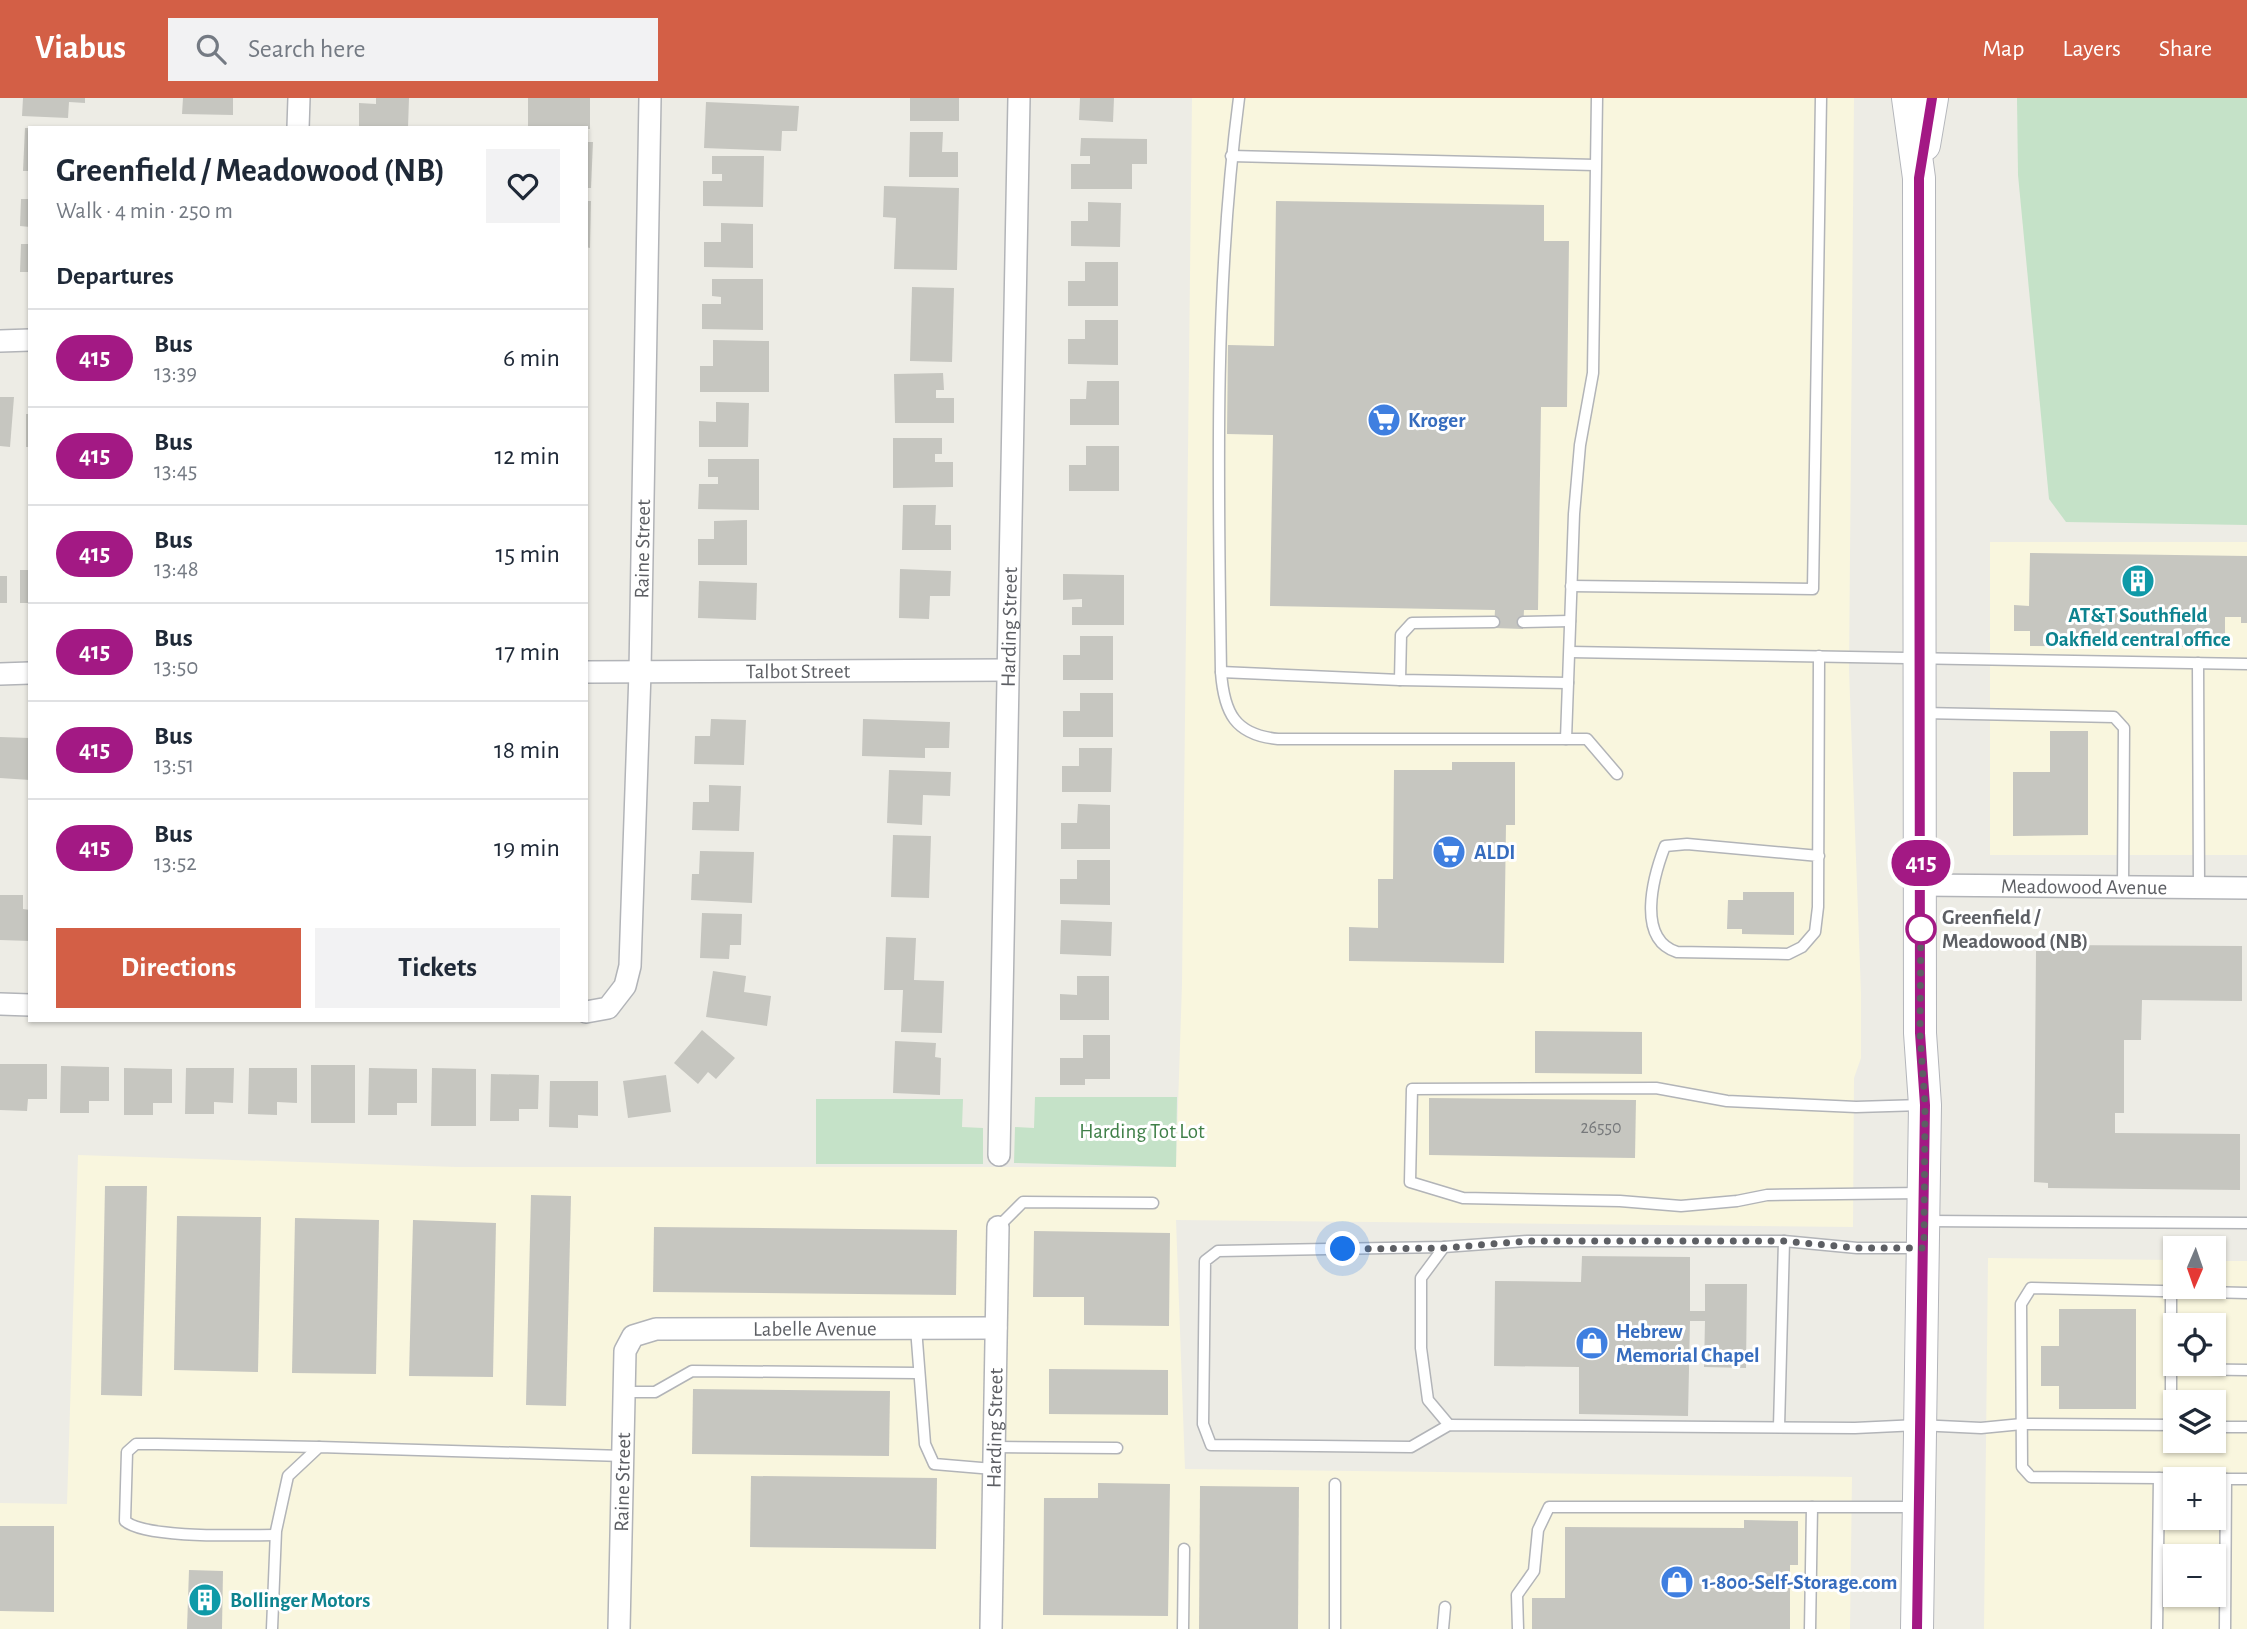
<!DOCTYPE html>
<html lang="en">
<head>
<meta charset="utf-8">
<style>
	:root { --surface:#fff; --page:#f2f2f3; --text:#1f2937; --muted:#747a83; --line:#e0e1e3; --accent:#d35f46 }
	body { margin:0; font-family:"Alegreya Sans",sans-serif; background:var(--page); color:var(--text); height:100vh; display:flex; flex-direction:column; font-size:26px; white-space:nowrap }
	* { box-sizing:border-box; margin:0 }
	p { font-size:23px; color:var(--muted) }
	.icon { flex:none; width:38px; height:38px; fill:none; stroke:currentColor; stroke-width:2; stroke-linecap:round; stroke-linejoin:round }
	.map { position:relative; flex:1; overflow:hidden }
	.drawer { position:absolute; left:28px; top:28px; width:560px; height:896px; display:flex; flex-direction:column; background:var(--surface); border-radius:0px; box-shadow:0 2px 5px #0004 }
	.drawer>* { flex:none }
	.badge { padding:0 14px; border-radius:23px; font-size:24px; line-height:46px }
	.needle { width:46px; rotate:182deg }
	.controls { position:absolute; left:2163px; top:1138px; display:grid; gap:14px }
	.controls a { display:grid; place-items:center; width:63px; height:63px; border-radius:0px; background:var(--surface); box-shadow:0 2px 5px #0004; font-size:35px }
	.you { position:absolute; width:35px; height:35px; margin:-18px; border:5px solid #fff; border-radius:50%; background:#1a73e8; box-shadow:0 0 0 10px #1a73e833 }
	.map>.badge { position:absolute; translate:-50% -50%; box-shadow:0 0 0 4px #fff }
	h2 { padding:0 28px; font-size:26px; line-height:63px }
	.round { display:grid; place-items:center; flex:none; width:74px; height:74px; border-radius:0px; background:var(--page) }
	.head { display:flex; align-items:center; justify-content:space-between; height:119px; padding:0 28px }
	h1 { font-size:33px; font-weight:700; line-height:52px }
	.button { display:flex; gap:14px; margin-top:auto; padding:14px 28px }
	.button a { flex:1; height:80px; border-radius:0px; background:var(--accent); color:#fff; font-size:28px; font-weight:700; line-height:80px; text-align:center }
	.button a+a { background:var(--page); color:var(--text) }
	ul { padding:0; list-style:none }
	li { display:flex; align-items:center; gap:21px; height:98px; padding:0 28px; border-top:2px solid var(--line) }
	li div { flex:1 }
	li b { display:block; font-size:26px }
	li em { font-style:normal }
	li .badge { min-width:77px; font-weight:700; text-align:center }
	header { display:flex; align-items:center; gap:42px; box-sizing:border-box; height:98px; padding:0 35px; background:var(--accent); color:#fff }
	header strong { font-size:33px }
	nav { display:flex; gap:38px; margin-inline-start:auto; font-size:24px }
	.search { width:490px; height:63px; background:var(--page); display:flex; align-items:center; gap:18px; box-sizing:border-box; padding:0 24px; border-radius:0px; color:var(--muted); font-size:26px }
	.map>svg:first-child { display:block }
	.commercial { fill:#f9f6de; fill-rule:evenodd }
	.green { fill:#c5e2c8 }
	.building { fill:#c6c6c0 }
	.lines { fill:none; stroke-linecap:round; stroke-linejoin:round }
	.service-casing { stroke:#b2b4b8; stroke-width:13 }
	.minor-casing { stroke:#b2b4b8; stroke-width:24 }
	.secondary-casing { stroke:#b4b6bb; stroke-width:34 }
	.service { stroke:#fff; stroke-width:10 }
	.minor { stroke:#fff; stroke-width:21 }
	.secondary { stroke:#fff; stroke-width:32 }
	.line-casing { stroke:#fff; stroke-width:16 }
	.line { stroke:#a31984; stroke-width:10 }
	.walk { stroke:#5d5f64; stroke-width:7; stroke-dasharray:0 12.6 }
	.stop-dot { fill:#fff; stroke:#a31984; stroke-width:3.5 }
	.labels { text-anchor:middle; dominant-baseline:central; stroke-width:6; stroke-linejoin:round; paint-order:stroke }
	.number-label { font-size:18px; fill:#77797b }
	.shop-label { font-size:21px; font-weight:bold; fill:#366cbe; stroke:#fff; text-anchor:start }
	.street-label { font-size:21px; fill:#5d5f64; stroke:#fff }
	.culture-label { font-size:21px; font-weight:bold; fill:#0d838f; stroke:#fff }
	.stop-label { font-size:21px; font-weight:bold; fill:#5d5f64; stroke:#fff; text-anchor:start }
	.park-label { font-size:21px; fill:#408049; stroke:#fff }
</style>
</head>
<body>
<header>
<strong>Viabus</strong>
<div class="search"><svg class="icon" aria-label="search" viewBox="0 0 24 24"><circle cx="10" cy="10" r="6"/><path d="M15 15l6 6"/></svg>Search here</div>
<nav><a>Map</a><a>Layers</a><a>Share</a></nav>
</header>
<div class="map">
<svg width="2247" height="1531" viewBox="0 0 2247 1531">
	<rect width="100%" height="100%" fill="#edece5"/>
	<g class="commercial">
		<path d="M1192 0H1854L1849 572 1861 895V960L1854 980 1853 1129 1176 1122 1185 1371 1852 1379 1850 1531H0V1405L67 1406 78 1057 456 1069H1176L1182 886Z"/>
		<rect x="1990" y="444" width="257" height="313"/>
		<path d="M1988 1160 2175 1162V1188H2214V1163H2247V1531H1984ZM2175 1227H2214V1265H2175ZM2175 1304H2214V1342H2175ZM2175 1381H2214V1419H2175ZM2175 1458H2214V1496H2175Z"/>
	</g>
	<g class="green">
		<path d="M2017 0H2247V427L2066 424 2049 401 2018 77Z"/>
		<path d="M1035 999H1177L1176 1069 1014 1065 1015 1029 1034 1030Z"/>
		<path d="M816 1001H963L962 1029 983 1030V1066H816Z"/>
	</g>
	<g class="building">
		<path d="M23 0H85V5L69 4 68 20 22 18Z"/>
		<path d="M183 0H233V17L182 16Z"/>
		<path d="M376 0H409L408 30H359V5L376 6Z"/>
		<path d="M528 0H590V31L528 30Z"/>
		<rect x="910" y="0" width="49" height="23"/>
		<path d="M1080 0H1114L1113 24 1079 22Z"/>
		<path d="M706 4 799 8 797 33H782L781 53 704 50Z"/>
		<path d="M25 30H30V73H23Z"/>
		<path d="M910 34H943L942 54H958V79H909Z"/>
		<path d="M1081 40 1147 41V66H1132V91H1071V66H1090V58H1080Z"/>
		<path d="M586 44H593L591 90H586Z"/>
		<path d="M712 58H764L763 109 703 108V83H722V76H712Z"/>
		<path d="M884 88 959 90 957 172 894 171 896 120 883 119Z"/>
		<path d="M21 101H30V129L20 128Z"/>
		<path d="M586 103H591L590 150 586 149Z"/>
		<path d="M1276 103 1544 107V143H1569L1567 309H1541L1538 512H1524L1523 531 1494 530 1495 512 1270 508 1273 337 1227 336 1228 247 1274 248Z"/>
		<path d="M1088 104 1121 105 1120 149 1071 148V123H1088Z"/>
		<path d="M721 125 753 126V170L704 169V144H721Z"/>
		<path d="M21 146H30V174H20Z"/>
		<path d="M1085 164H1118V208H1068V183H1085Z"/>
		<path d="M712 181H763V232L702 231V206H721V199L712 198Z"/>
		<path d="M912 189 954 190 952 264 910 263Z"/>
		<path d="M1085 222H1118V267L1068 266V241H1085Z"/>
		<path d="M713 242 769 243V294H700V268H713Z"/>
		<path d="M943 275 944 292H936V300H954V325H895L894 276Z"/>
		<path d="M1087 283H1119V327H1070V301H1086Z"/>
		<path d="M0 299H14L10 349 0 348Z"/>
		<path d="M716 304 749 305 748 349H699V323L716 324Z"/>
		<rect x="26" y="316" width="4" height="33"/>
		<path d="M893 340H942V356H935V364H953V389L893 390Z"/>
		<path d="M1086 348H1119V393H1069V367H1086Z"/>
		<path d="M708 361H759V412L698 411 699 386H718V379H708Z"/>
		<path d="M903 407H936L935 427H951V452H902Z"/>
		<path d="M747 422V467H698V441H714V423Z"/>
		<path d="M2030 455 2247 458V525H2241V519H2225V549L2030 548V533H2014V507L2029 508Z"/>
		<path d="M900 471 951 473 950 498H930L929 521 899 520Z"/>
		<rect x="20" y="472" width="10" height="33"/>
		<path d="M1063 476 1124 477V527H1072V509H1082V501L1063 502Z"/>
		<rect x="0" y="478" width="7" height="27"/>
		<path d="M699 483 757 485 756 522 698 520Z"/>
		<path d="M1080 538H1113V582H1063V557H1080Z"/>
		<path d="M1080 595H1113V639H1063V613H1080Z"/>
		<path d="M711 621 746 622 744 667 694 666 695 638H710Z"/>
		<path d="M863 621 950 624 949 650H925V660L862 658Z"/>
		<path d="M2050 633H2088V737L2013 738V674H2050Z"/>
		<path d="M0 639 30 640V682L0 680Z"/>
		<path d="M1079 650H1112L1111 694H1062V668H1079Z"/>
		<path d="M1452 664H1515V727H1506L1504 865 1349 863V829L1378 830V781H1393L1394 672H1452Z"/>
		<path d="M889 672 951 674 950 698 923 697 922 727 887 725Z"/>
		<path d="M709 687 741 688 739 733 692 732 693 704H709Z"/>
		<path d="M1078 706 1110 707V751H1061V725H1077Z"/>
		<path d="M893 737 931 738 929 800 891 799Z"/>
		<path d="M700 753 754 754 752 805 691 802 692 776H699Z"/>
		<path d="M1077 762H1110V807L1060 806V781H1077Z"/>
		<path d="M1743 794H1794V837L1742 836V831H1727L1728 802H1743Z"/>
		<path d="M0 797H23V811L30 812V843L0 842Z"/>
		<path d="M702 815 742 816 741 847H730L729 861 700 860Z"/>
		<path d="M1061 822 1112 824 1111 858 1060 856Z"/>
		<path d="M886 839 916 840 914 882 944 883 942 935 901 934 903 892H884Z"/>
		<path d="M2050 847 2242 848V903L2142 902 2141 942H2124V1015H2115V1035L2240 1036V1092L2048 1090V1085L2034 1084 2036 853H2050Z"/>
		<path d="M713 873 746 878 744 894 771 898 767 928 706 919Z"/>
		<path d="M1077 878H1109V922H1060V896L1077 897Z"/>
		<path d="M702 932 735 960 716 981 708 974 698 986 674 965Z"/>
		<path d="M1535 933 1642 934V976L1535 975Z"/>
		<path d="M1083 937H1110V981H1085V987H1060V960H1083Z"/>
		<path d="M895 943 936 945 935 959 941 960 940 997 893 995Z"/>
		<path d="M0 966H47V1001H28L27 1013 0 1012Z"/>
		<rect x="311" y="967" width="44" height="58"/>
		<path d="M61 968 109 969V1003H89V1015H60Z"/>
		<path d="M124 970 172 971V1005H153V1017H124Z"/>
		<path d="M186 970H234L233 1005 214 1004V1016H185Z"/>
		<path d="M249 970H297V1005L277 1004V1017L248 1016Z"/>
		<path d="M369 970 417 971V1005H397V1017H368Z"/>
		<path d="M432 970 476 971V1028H431Z"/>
		<path d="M491 976 539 977 538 1011H519V1023H490Z"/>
		<path d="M666 977 671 1014 628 1020 623 983Z"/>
		<path d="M550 983H598V1018L578 1017V1030L549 1029Z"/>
		<path d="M1429 1000 1636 1002 1635 1060 1429 1057Z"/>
		<path d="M105 1088H147L142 1298 101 1297Z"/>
		<path d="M531 1097 571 1098 566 1308 526 1307Z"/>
		<path d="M177 1118 261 1119 258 1274 174 1272Z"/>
		<path d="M295 1120 379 1122 376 1276 292 1275Z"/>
		<path d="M413 1122 496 1125 493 1279 409 1278Z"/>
		<path d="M654 1129 957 1132 956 1197 653 1194Z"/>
		<path d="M1034 1133 1170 1135 1169 1228 1084 1227V1199H1033Z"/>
		<path d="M1582 1158 1690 1159V1213H1705V1186H1747L1746 1270 1704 1269 1705 1223H1690L1688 1318 1579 1316V1269L1494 1268 1495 1183 1581 1184Z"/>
		<path d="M2059 1211H2136V1311H2059V1288H2041V1248H2059Z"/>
		<path d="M1049 1271 1168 1272V1317L1049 1316Z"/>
		<path d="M693 1291 890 1293 889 1358 692 1356Z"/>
		<path d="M751 1378 937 1380 936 1451 750 1449Z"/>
		<path d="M1098 1385 1170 1386 1168 1518 1043 1517 1044 1400H1098Z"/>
		<path d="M1200 1388 1299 1389 1298 1531H1199Z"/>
		<path d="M1744 1422 1798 1423V1467H1790V1531H1532V1500H1565V1429L1744 1430Z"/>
		<path d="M0 1428H54V1514L0 1513Z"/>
		<path d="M189 1472 223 1473 222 1531H187Z"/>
	</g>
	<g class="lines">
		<defs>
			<g id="service">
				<path d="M1239 0C1214 190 1218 382 1221 574 1224 615 1235 637 1278 641H1587L1617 676"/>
				<path d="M1231 58 1595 67"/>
				<path d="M1571 488 1813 491 1821 0"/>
				<path d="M1523 524 1570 523"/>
				<path d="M1570 554 2247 566"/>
				<path d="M2198 565 2199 790"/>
				<path d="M1221 574 1400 582 1568 585"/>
				<path d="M1400 582 1401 537 1412 525 1494 524"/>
				<path d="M1923 615 2114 619 2124 630 2123 789"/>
				<path d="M1566 641 1574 416 1580 347 1593 275 1597 0"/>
				<path d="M1819 758 1687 746 1665 748C1653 779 1636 841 1677 854L1788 856 1802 849 1815 834 1818 809 1819 558"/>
				<path d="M1922 1095 1767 1097 1737 1103 1681 1108 1620 1103 1463 1100 1410 1084 1412 991 1656 990 1727 1003 1856 1009 1922 1007"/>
				<path d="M1927 1123 2247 1125"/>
				<path d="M998 1129 1023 1104 1153 1105"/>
				<path d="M1444 1149 1421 1180V1250L1428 1302 1449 1327"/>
				<path d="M1919 1150H1857L1784 1143H1527L1444 1149 1218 1153 1205 1163 1203 1326 1211 1347 1411 1349 1449 1327 1855 1330 1918 1327 1981 1330 2022 1326 2175 1327"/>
				<path d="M916 1230 925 1346 934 1366 993 1371"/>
				<path d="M2171 1271 2247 1272"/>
				<path d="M625 1294H655L692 1273 917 1275"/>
				<path d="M2171 1327V1193"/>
				<path d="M1779 1329 1784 1143"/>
				<path d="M2214 1329H2247"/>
				<path d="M994 1349 1117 1350"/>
				<path d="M2159 1380 2031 1379 2022 1369 2021 1206 2031 1190 2247 1195"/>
				<path d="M2214 1381H2247"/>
				<path d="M1335 1386V1531"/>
				<path d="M275 1437C244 1437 146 1441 125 1423L127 1354 136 1346H157L319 1349"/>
				<path d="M272 1531 276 1433 288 1378 319 1349 623 1358"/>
				<path d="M1183 1531 1184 1451"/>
				<path d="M1443 1531 1445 1509"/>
				<path d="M1518 1531 1517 1497 1534 1473 1538 1432 1549 1409H1915"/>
				<path d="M1810 1531 1812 1409"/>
				<path d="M2157 1531 2159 1380 2200 1381"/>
				<path d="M2225 1531 2226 1381"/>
			</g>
			<g id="minor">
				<path d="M298 30 299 0"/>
				<path d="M0 243 30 242"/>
				<path id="s1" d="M586 574 1008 572"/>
				<path d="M0 576 30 575"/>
				<path id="s2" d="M1920 787 2247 790"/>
				<path d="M0 906 30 907"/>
				<path id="s3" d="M586 914 608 910 625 888 630 868 640 574 650 0"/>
				<path id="s4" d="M999 1057 1019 0"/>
				<path id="s5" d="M619 1531 625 1253 633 1238 656 1231 996 1230"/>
				<path id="s6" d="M991 1531 998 1129"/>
			</g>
			<g id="secondary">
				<path d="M1908 0 1919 80 1920 935 1925 1007 1917 1531"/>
				<path d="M1924 47 1932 0"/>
			</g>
		</defs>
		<use href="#service" class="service-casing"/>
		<use href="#minor" class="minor-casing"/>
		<use href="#secondary" class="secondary-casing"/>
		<use href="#service" class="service"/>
		<use href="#minor" class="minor"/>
		<use href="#secondary" class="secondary"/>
	</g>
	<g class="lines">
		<defs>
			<path id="line" d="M1917 1531 1925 1007 1920 935 1919 80 1932 0"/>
		</defs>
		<use href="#line" class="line-casing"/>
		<use href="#line" class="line"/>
		<path class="walk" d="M1343 1151 1444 1150 1527 1143H1784L1857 1150H1924L1925 1007 1920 935 1921 823V831"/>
	</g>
	<defs>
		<symbol id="supermarket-disc" viewBox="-11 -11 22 22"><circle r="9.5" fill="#3f7fe0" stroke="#fff"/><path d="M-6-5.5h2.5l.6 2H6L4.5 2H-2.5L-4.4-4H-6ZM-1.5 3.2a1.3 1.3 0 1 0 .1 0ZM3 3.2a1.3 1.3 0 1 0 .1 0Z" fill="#fff"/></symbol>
		<symbol id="building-disc" viewBox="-11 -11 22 22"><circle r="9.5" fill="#0f9aa8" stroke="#fff"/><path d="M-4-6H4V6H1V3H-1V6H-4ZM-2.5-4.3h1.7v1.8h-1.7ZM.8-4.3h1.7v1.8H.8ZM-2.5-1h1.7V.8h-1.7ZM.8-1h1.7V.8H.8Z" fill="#fff"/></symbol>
		<symbol id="shop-disc" viewBox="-11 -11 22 22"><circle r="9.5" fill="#3f7fe0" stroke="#fff"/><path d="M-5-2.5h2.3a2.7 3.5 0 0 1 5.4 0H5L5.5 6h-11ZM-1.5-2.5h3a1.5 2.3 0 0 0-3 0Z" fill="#fff"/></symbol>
	</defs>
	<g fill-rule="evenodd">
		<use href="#supermarket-disc" x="1365" y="303" width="38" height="38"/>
		<use href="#building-disc" x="2119" y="464" width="38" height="38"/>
		<use href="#supermarket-disc" x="1430" y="735" width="38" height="38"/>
		<use href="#shop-disc" x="1573" y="1226" width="38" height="38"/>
		<use href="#shop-disc" x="1658" y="1465" width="38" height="38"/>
		<use href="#building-disc" x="186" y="1483" width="38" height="38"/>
	</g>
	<circle class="stop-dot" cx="1921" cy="831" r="14"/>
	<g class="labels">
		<g class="number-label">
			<text x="1601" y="1030">26550</text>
		</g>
		<g class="shop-label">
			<text x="1408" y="322">Kroger</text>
			<text x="1474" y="754">ALDI</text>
			<text x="1616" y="1233">Hebrew<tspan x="1616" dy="24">Memorial Chapel</tspan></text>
			<text x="1702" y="1484">1-800-Self-Storage.com</text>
		</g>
		<g class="street-label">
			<text stroke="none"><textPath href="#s3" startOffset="488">Raine Street</textPath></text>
			<text stroke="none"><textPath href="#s4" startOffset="528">Harding Street</textPath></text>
			<text stroke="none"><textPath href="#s1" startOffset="212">Talbot Street</textPath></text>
			<text stroke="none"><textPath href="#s2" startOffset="164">Meadowood Avenue</textPath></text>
			<text stroke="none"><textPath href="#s5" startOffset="478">Labelle Avenue</textPath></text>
			<text stroke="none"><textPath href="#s6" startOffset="201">Harding Street</textPath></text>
			<text stroke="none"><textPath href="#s5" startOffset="147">Raine Street</textPath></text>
		</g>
		<g class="culture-label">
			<text x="2138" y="517">AT&amp;T Southfield<tspan x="2138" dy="24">Oakfield central office</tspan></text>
			<text x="230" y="1502" text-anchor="start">Bollinger Motors</text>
		</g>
		<g class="stop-label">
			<text x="1942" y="819">Greenfield /<tspan x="1942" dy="24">Meadowood (NB)</tspan></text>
		</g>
		<g class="park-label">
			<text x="1142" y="1033">Harding Tot Lot</text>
		</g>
	</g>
</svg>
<div class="controls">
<a><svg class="needle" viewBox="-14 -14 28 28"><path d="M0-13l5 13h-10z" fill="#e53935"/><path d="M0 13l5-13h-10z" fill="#747a83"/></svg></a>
<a><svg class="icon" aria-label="locate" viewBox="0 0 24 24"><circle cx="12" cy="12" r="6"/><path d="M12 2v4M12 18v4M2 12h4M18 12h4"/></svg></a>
<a><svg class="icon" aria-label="layers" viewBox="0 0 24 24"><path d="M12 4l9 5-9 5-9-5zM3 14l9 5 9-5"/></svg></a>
<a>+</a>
<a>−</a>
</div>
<div class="you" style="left:1343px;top:1151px"></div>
<b class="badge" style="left:1921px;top:765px;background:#a31984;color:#fff">415</b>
<section class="drawer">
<div class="head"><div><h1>Greenfield / Meadowood (NB)</h1><p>Walk · 4 min · 250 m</p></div><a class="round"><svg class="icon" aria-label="heart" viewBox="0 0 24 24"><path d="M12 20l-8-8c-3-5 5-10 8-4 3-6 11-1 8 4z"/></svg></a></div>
<h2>Departures</h2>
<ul>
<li><span class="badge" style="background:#a31984;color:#fff">415</span><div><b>Bus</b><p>13:39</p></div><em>6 min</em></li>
<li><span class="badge" style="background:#a31984;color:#fff">415</span><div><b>Bus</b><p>13:45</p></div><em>12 min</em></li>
<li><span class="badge" style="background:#a31984;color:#fff">415</span><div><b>Bus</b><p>13:48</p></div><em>15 min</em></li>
<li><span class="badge" style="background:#a31984;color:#fff">415</span><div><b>Bus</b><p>13:50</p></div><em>17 min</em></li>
<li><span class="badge" style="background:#a31984;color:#fff">415</span><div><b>Bus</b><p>13:51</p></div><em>18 min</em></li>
<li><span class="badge" style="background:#a31984;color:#fff">415</span><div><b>Bus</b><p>13:52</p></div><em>19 min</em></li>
</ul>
<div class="button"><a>Directions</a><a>Tickets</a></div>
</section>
</div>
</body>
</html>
